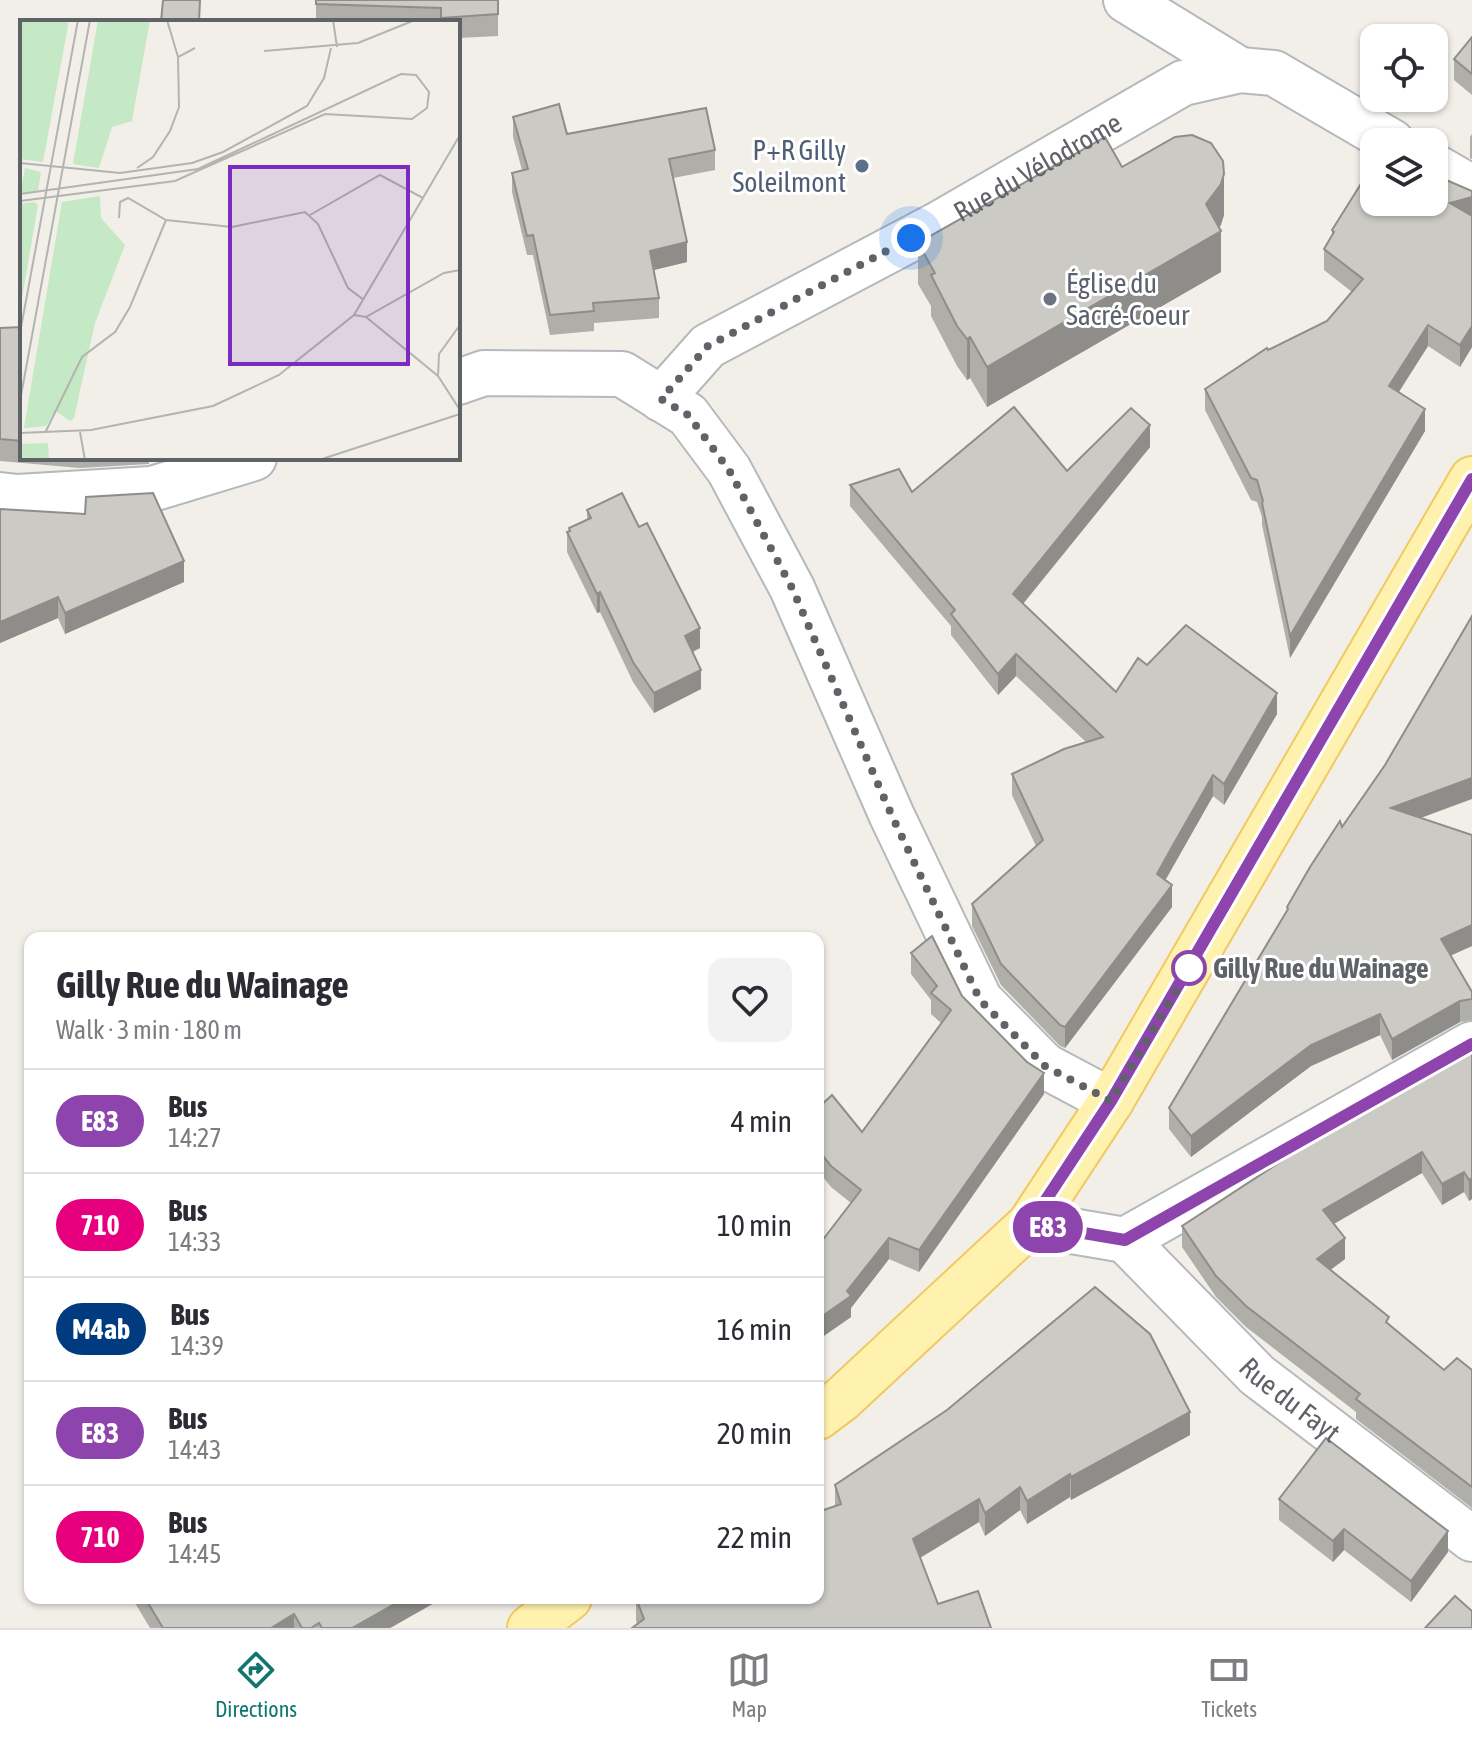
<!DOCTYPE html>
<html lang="en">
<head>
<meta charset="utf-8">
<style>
	:root { --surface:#fff; --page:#f2f2f3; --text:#2b2b33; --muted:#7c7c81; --line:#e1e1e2; --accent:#0f766e }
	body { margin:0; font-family:"Asap Condensed",sans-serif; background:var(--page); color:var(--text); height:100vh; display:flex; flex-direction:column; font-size:30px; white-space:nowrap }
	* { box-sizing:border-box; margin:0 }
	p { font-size:26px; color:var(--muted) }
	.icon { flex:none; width:44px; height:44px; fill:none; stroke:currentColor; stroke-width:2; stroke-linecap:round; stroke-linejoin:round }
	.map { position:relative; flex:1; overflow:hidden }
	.side { position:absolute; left:24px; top:932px; width:800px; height:672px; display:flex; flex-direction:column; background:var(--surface); border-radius:16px; box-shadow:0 2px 6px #0004 }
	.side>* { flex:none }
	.badge { padding:0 16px; border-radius:26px; font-size:28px; line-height:52px }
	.buttons { position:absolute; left:1360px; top:24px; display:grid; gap:16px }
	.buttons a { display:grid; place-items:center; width:88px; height:88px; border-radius:16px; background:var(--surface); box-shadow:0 2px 6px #0004; font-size:40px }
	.you { position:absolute; width:40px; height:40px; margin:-20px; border:6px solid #fff; border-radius:50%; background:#1a73e8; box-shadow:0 0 0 12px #1a73e833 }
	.map>.badge { position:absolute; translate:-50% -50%; box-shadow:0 0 0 4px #fff }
	.round { display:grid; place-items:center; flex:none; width:84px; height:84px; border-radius:16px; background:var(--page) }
	.summary { display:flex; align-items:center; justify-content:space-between; height:136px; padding:0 32px }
	h1 { font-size:38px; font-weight:700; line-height:60px }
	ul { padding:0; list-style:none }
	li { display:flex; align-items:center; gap:24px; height:104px; padding:0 32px; border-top:2px solid var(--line) }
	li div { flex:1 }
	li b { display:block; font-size:30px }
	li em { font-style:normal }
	li .badge { min-width:88px; font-weight:700; text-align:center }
	.dock { display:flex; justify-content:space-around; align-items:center; height:112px; border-top:2px solid var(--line); background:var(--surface); font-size:22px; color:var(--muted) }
	.dock a { display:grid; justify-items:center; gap:4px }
	.dock .current { color:var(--accent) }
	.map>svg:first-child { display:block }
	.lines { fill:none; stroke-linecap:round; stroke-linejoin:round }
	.minor-casing { stroke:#b5b8bc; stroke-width:48 }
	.major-casing { stroke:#f2c960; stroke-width:48 }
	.minor { stroke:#fff; stroke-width:44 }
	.major { stroke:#fff2af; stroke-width:44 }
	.wall { fill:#afaea9 }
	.shaded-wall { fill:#8f8d8a }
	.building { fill:#cccac5; stroke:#8f8d8a; stroke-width:2 }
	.line-casing { stroke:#fff; stroke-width:18 }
	.line { stroke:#8e44ad; stroke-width:12 }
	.walk { stroke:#5f6368; stroke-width:8; stroke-dasharray:0 14.4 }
	.service-dot { fill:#5c6f8a; stroke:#fff; stroke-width:3 }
	.worship-dot { fill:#6b7280; stroke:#fff; stroke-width:3 }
	.stop-dot { fill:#fff; stroke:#8e44ad; stroke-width:4 }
	.labels { text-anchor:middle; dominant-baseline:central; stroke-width:6; stroke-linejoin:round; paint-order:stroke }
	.service-label { font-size:28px; fill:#4e5e75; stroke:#fff; text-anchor:end }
	.street-label { font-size:28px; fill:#5f6368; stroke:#fff }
	.worship-label { font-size:28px; fill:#5b616d; stroke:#fff; text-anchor:start }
	.stop-label { font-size:28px; font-weight:bold; fill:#5f6368; stroke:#fff; text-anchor:start }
	.inset-road { fill:none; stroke:#b3b3b1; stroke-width:2 }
	.view { fill:#7b2cbf; fill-opacity:0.15; stroke:#7b2cbf; stroke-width:4 }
	.inset-edge { fill:none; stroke:#5f6368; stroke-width:4 }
</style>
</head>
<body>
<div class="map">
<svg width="1472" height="1628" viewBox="0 0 1472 1628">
	<rect width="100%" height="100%" fill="#f1efe8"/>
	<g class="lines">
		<defs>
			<g id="minor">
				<path d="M1126 0 1240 70"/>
				<path d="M1434 166 1472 188"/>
				<path d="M458 382 484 373 622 374 688 415 729 470 792 588 892 816 980 1000 1045 1066 1111 1101"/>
				<path id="s1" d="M661 399 708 346 937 225 1183 83 1240 70 1274 73 1392 142"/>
				<path d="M0 495 18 497 152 489 254 458"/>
				<path d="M1030 1224 1125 1240 1472 1044"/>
				<path id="s2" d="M1125 1240 1257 1375 1472 1539"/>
			</g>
			<g id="major">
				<path d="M818 1417 842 1399 1030 1224 1111 1101 1472 479"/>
				<path d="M530 1628 569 1598"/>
			</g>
		</defs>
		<use href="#minor" class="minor-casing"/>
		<use href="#major" class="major-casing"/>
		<use href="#minor" class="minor"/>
		<use href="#major" class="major"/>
	</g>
	<g class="wall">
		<path d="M316 0H498V36L458 38V22H316Z"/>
		<path d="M1472 37V95L1454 80V59Z"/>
		<path d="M513 117 567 134 715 150V170L673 178 687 262 653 270 659 298V318L594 323V331L550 335 533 255H527L512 192V173L522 170 513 137Z"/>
		<path d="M1472 134V159L1470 158V137Z"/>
		<path d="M1122 167 1224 215 1219 227 1221 272 987 407 970 378 967 380 957 366 931 316V306L918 284V243Z"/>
		<path d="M1472 191V347L1460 367 1428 346 1399 392 1425 431 1290 658 1262 525V517L1257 502 1251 500 1205 410V389L1268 350 1327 321 1352 292 1324 270V249L1332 236V230L1374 202Z"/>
		<path d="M22 327V458H149V464L80 468 0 461V328Z"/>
		<path d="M1150 447 1023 604 1116 692 1147 665 1277 714 1224 805 1213 796 1165 880 1172 907 1065 1048 1060 1046 1001 985 972 926V904L1036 846 1012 795V774L1086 742 1016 676 998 695 951 635V626L850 506V485L912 492 1067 471Z"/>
		<path d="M0 509 184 582 65 634 58 618 0 643Z"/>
		<path d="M587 510 700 648 693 652 701 689 654 713 633 682 600 612 597 613 567 552V532L569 531V528L587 519Z"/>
		<path d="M1385 765 1420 818 1472 946 1451 955 1472 992V1020L1460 1022 1392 1060 1380 1035 1311 1066 1191 1157 1169 1129V1108L1287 911V907Z"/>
		<path d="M911 953 962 996 1044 1094 919 1272 889 1259 851 1308V1317L818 1340 851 1203 831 1187 818 1171V1108L862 1132 941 1023 931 1014V1000L911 974Z"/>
		<path d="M1472 1052V1199L1469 1201 1464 1192 1442 1205 1422 1173 1334 1224 1345 1259 1330 1270 1389 1325 1444 1370H1472V1508L1356 1419V1412L1246 1327 1216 1297 1182 1247V1226Z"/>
		<path d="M1190 1435 1071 1500 1070 1497 1027 1524 1020 1510 985 1536 979 1522 920 1558 938 1604 991 1628 637 1624 636 1621V1598L835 1506V1485Z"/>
		<path d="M1279 1499 1448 1552 1411 1602 1344 1550 1333 1562 1279 1520Z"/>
		<path d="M132 1598H443L390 1628H150Z"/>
	</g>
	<g class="shaded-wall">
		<path d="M1224 174V215L1221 225 1213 235 1221 231V272L987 407V367L1206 204Z"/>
		<path d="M1472 197V218L1450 203Z"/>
		<path d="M687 242V262L650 271V251Z"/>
		<path d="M1428 325V346L1389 407V386Z"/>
		<path d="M1472 326V347L1460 367V345Z"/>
		<path d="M970 337V378L967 380V339Z"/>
		<path d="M1425 409V431L1290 658V636Z"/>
		<path d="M1150 425V447L1013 616V594Z"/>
		<path d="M184 561V582L65 634V613Z"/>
		<path d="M600 592V612L597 613V594Z"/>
		<path d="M58 597V618L0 643V622Z"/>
		<path d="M700 628V648L685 655V636Z"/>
		<path d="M1016 654V676L998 695V674Z"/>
		<path d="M701 670V689L654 713V693Z"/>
		<path d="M1277 693V714L1224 805V784Z"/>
		<path d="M1213 775V796L1157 895V874Z"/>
		<path d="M1472 778V799L1391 829V808Z"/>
		<path d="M1172 885V907L1065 1048V1027Z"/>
		<path d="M1472 925V946L1441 960V939Z"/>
		<path d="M1460 1001V1022L1392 1060V1039Z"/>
		<path d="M1380 1014V1035L1311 1066 1191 1157V1136L1311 1045Z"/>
		<path d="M1044 1073V1094L919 1272V1250Z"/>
		<path d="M1422 1152V1173L1323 1230V1210Z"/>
		<path d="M1464 1172V1192L1442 1205V1184Z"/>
		<path d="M1472 1178V1199L1469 1201V1180Z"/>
		<path d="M889 1238V1259L851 1308V1317L818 1340V1319L847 1291Z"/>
		<path d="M1345 1238V1259L1317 1280V1259Z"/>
		<path d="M1190 1412V1435L1071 1500V1477Z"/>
		<path d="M1070 1474V1497L1027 1524V1501Z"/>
		<path d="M1020 1487V1510L985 1536V1513Z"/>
		<path d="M979 1499V1522L913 1562V1539Z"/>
		<path d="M1344 1529V1550L1333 1562V1541Z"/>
		<path d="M1448 1531V1552L1411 1602V1581Z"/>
		<path d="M405 1598H443L390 1628H352Z"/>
		<path d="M294 1614V1628H271Z"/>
	</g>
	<g class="building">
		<path d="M163 0H200L199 22H161Z"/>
		<path d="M316 0H498V14L441 18V8L316 4Z"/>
		<path d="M1472 37V74L1454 59Z"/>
		<path d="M559 104 567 134 706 108 715 150 669 159 687 242 650 251 659 298 593 303 594 311 550 315 533 235 527 236 512 173 528 169 513 117Z"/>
		<path d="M1192 135 1211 143 1223 161 1224 174 1221 184 1206 204 1221 231 987 367 970 337 967 339 957 326 931 275 935 273 918 243 1105 137 1122 167 1175 137Z"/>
		<path d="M1374 163V202H1434V193L1444 179 1472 191V197L1450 203 1472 216V326L1460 345 1428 325 1389 386 1425 409 1290 636 1262 503 1263 501 1257 480 1251 478 1205 389 1267 348 1268 350 1327 321 1363 279 1324 249 1334 232 1332 230Z"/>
		<path d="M22 327V441L0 439V328Z"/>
		<path d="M1014 407 1067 471 1131 408 1150 425 1013 594 1116 692 1138 658 1147 665 1186 625 1277 693 1224 784 1213 775 1172 847 1157 874 1172 885 1065 1027 1060 1025 1001 964 972 904 1043 840 1012 774 1064 749 1103 737 1016 654 998 674 951 614 955 610 850 485 899 469 912 492Z"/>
		<path d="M153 493 184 561 65 613 58 597 0 622V509L85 514 86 497Z"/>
		<path d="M622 493 639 527 647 523 700 628 685 636 701 670 654 693 633 662 600 592 597 594 567 532 570 531 569 528 591 518 587 510Z"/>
		<path d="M1472 616V778L1391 808 1472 835V925L1441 939 1472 992V999L1460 1001 1392 1039 1380 1014 1311 1045 1191 1136 1169 1108 1288 909 1287 907 1310 867 1340 821 1342 827 1385 765Z"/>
		<path d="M932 936 962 996 1027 1062 1044 1073 919 1250 889 1238 847 1291 851 1296 818 1319V1246L861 1190 831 1166 818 1150V1108L832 1095 862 1132 951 1010 931 993 937 986 911 953Z"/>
		<path d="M1472 1052V1178L1469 1180 1464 1172 1442 1184 1422 1152 1323 1210 1345 1238 1317 1259 1389 1317 1386 1322 1444 1370 1457 1358 1472 1370V1487L1356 1399 1360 1394 1246 1306 1216 1276 1182 1226 1300 1149Z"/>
		<path d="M1095 1287 1150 1334 1190 1412 1071 1477 1070 1474 1027 1501 1020 1487 985 1513 979 1499 913 1539 938 1604 978 1591 991 1628H632L644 1619 636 1598H818V1512L841 1504 835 1485 947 1410Z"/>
		<path d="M1326 1438 1448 1531 1411 1581 1344 1529 1333 1541 1279 1499Z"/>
		<path d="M1455 1596 1472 1611V1628H1425Z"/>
		<path d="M145 1598H405L352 1628H322L319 1623 311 1628H302L294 1614 271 1628H163Z"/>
	</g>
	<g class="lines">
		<defs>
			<path id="line" d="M1472 479 1111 1101 1030 1224 1125 1240 1472 1044"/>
		</defs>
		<use href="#line" class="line-casing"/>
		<use href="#line" class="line"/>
		<path class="walk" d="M911 238 708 346 661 399 688 415 729 470 792 588 892 816 980 1000 1045 1066 1111 1101 1191 965 1189 968"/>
	</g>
	<circle class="service-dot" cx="862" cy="166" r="8"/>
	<circle class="worship-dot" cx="1050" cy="299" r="8"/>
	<circle class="stop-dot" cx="1189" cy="968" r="16"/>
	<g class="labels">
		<g class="service-label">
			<text x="846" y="150">P+R Gilly<tspan x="846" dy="32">Soleilmont</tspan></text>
		</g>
		<g class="street-label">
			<text stroke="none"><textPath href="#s1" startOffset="446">Rue du Vélodrome</textPath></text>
			<text stroke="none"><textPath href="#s2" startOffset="230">Rue du Fayt</textPath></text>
		</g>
		<g class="worship-label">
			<text x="1066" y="283">Église du<tspan x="1066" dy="32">Sacré-Coeur</tspan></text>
		</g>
		<g class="stop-label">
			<text x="1213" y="968">Gilly Rue du Wainage</text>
		</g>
	</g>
	<g transform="translate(20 20)">
		<rect width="440" height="440" fill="#f1efe8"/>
		<path d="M49 0 23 142 0 139 1 2ZM78 0H130L112 101 92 107 79 148 53 144ZM5 148 21 152 18 171 0 173ZM80 176 81 198 105 225 75 303 54 398 50 401 35 391 26 406 4 408 42 182ZM14 182 18 185 0 290V184ZM28 423 29 440H0L1 424Z" fill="#c5e8c5"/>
		<path class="inset-road" d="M147 0 158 37M313 0 317 27M244 31 338 23 395 0M0 143 100 153 172 143 203 132 287 86 304 58 311 28M117 148 133 137 150 111 159 87 158 37 175 28M0 174 178 149 381 54 396 55 409 72 407 88 392 99 305 94 155 161 0 181M290 195 360 155 403 178M99 198 100 182 108 178 146 200 212 207 285 192 298 204 328 268 344 280M334 295 346 297 424 253 440 250M346 297 418 356 440 390M0 313 58 0M418 356 419 334 440 305M0 381 70 0M60 412 65 440M0 413 71 410 193 386 259 355 334 295 440 115M25 413 62 337 95 312 110 287 146 200M299 440 440 394"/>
		<path class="view" d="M210 147H388V344H210Z"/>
		<rect width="440" height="440" class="inset-edge"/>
	</g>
</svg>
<div class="buttons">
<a><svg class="icon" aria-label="locate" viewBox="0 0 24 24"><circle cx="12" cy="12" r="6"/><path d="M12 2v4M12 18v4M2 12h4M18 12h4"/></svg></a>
<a><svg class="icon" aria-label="layers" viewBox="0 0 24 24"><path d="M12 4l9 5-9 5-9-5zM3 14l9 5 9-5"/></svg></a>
</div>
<div class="you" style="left:911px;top:238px"></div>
<b class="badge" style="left:1048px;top:1227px;background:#8e44ad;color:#fff">E83</b>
<section class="side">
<div class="summary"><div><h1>Gilly Rue du Wainage</h1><p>Walk · 3 min · 180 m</p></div><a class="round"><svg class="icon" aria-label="heart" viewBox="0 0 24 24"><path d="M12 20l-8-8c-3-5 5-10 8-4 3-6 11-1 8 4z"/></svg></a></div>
<ul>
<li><span class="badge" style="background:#8e44ad;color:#fff">E83</span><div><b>Bus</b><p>14:27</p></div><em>4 min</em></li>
<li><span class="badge" style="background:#e6007e;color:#fff">710</span><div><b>Bus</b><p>14:33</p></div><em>10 min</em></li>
<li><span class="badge" style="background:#003b80;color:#fff">M4ab</span><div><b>Bus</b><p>14:39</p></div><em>16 min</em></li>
<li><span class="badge" style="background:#8e44ad;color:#fff">E83</span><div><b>Bus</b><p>14:43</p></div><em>20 min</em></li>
<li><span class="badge" style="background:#e6007e;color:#fff">710</span><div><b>Bus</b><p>14:45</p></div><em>22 min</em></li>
</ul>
</section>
</div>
<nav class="dock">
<a class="current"><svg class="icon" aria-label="directions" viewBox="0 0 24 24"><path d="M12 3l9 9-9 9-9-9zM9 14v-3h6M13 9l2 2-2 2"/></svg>Directions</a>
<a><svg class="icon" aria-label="map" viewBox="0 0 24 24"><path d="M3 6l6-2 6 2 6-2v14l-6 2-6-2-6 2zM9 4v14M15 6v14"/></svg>Map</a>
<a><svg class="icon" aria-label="tickets" viewBox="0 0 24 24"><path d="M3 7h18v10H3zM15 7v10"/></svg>Tickets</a>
</nav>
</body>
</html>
